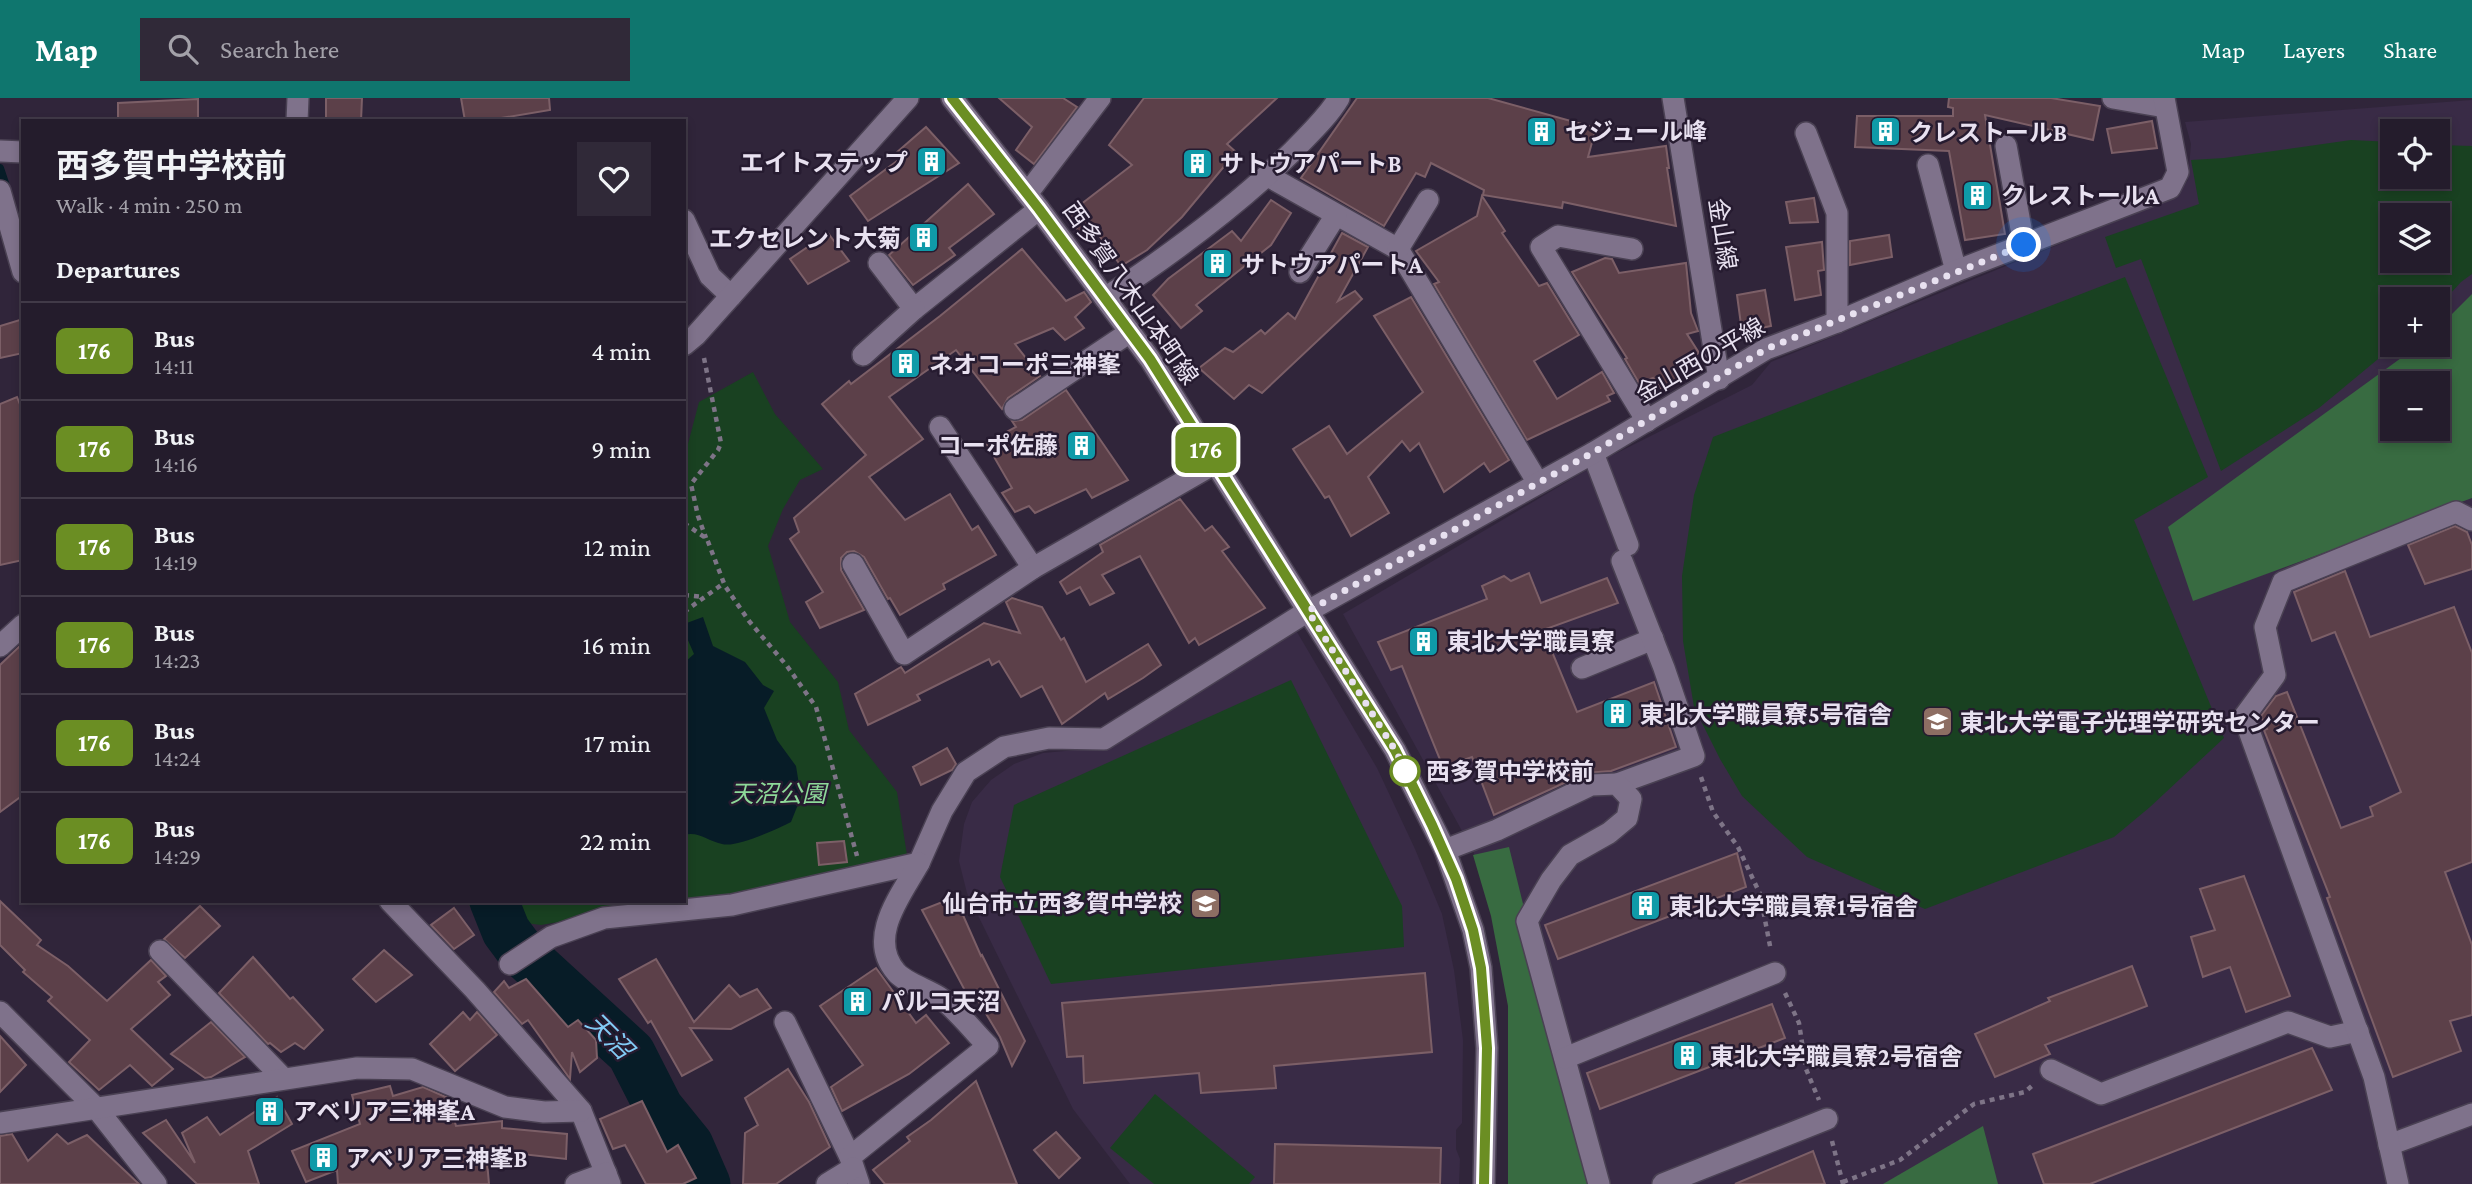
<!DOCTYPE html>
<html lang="en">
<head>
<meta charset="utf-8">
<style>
	:root { --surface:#241c2c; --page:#302938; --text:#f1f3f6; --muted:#a3a1a9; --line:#413a48; --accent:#0f766e }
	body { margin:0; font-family:"Crimson Pro","Noto Sans JP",serif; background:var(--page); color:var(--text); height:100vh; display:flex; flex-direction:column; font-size:26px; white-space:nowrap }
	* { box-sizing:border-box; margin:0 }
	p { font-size:23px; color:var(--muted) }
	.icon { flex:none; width:38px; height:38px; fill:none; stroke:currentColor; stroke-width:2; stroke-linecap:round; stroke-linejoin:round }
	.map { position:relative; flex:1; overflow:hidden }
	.sheet { position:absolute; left:21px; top:21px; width:665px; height:784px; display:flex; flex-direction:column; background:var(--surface); border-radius:0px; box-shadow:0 4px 10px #0003,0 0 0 2px var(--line) }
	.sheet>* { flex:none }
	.badge { padding:0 14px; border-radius:10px; font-size:24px; line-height:46px }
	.controls { position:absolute; left:2380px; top:21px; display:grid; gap:14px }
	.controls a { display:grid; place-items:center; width:70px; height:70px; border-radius:0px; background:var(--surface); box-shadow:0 4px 10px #0003,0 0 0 2px var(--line); font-size:35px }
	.you { position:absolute; width:35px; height:35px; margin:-18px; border:5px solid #fff; border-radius:50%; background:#1a73e8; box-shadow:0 0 0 10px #1a73e833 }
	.map>.badge { position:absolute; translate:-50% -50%; box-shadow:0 0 0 4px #fff }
	h2 { padding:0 35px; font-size:26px; line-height:63px }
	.round { display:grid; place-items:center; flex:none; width:74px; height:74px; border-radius:0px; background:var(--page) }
	.overview { display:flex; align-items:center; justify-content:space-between; height:119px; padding:0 35px }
	h1 { font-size:33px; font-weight:700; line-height:52px }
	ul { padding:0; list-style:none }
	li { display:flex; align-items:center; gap:21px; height:98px; padding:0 35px; border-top:2px solid var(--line) }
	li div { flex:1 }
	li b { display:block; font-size:26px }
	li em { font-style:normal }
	li .badge { min-width:77px; font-weight:700; text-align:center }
	header { display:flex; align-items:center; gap:42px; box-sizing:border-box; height:98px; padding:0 35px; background:var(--accent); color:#fff }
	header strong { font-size:33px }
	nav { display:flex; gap:38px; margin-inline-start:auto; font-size:24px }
	.search { width:490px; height:63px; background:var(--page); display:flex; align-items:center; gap:18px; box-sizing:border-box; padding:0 24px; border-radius:0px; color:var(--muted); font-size:26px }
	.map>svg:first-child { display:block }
	.built { fill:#392b46; fill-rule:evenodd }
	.green { fill:#194121; fill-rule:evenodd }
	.forest { fill:#386b41; fill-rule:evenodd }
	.water { fill:#071c27 }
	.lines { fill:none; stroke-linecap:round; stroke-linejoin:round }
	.stream { stroke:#071c27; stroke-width:8 }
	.river { stroke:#071c27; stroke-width:49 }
	.building { fill:#5c4049; stroke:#7c5f67; stroke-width:2 }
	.minor-casing { stroke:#4a4153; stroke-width:24 }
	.path { stroke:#7e7487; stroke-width:4.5; stroke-dasharray:5 5; stroke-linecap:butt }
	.minor { stroke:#7f728b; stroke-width:21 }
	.line-casing { stroke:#fff; stroke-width:16 }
	.line { stroke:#6b8e23; stroke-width:10 }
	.walk { stroke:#e8e1f0; stroke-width:7; stroke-dasharray:0 12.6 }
	.stop-dot { fill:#fff; stroke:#6b8e23; stroke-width:3.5 }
	.labels { text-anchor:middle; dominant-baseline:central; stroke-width:5; stroke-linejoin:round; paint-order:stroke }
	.poi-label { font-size:24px; font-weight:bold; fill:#e8e1f0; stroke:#261b30; text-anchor:start }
	.street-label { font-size:24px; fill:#e8e1f0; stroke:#261b30 }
	.stop-label { font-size:24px; font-weight:bold; fill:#e8e1f0; stroke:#261b30; text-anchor:start }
	.park-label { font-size:24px; font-style:italic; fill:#8ed999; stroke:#261b30 }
	.water-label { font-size:26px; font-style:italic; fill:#82cbf5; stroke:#261b30 }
</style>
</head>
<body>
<header>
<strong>Map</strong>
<div class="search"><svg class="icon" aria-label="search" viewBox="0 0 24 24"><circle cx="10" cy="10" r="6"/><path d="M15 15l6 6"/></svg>Search here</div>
<nav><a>Map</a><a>Layers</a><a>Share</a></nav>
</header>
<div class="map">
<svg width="2472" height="1086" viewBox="0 0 2472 1086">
	<rect width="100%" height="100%" fill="#30253a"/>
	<g class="built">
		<path d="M2472 2V1086H1517L1510 872 1473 753 1343 516 1609 359 1752 287 1771 264 2175 99 2188 82 2191 46 2185 24ZM2392 33H2438V79H2392ZM2392 117H2438V163H2392ZM2392 201H2438V247H2392ZM2392 285H2438V331H2392Z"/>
		<path d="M1283 534H1297L1377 670 1415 751 1442 816 1454 872 1463 942 1462 1025 1456 1032V1051L1460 1061 1459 1086H1130L1073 1011 967 795 959 763 964 726 972 704 991 682 1014 666 1043 655 1108 649Z"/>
	</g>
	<g class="green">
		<path d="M2351 42 2392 44V79H2438V47L2472 48V176L2461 184 2438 209V201H2392V247H2395L2319 310 2221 373 2141 161 2116 170 2105 139 2199 106 2191 62 2224 60ZM2392 117H2438V163H2392Z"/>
		<path d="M2125 179 2208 379 2134 422 2224 640 2150 709 2114 739 1925 811 1807 759 1742 698 1720 661 1694 609 1683 543 1682 478 1694 397 1713 339Z"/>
		<path d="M753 274 775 316 823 371 800 382 783 411 768 448 790 524 838 584 849 632 897 694 907 757 817 784 635 811 541 827 488 820 463 803H684V361L699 304Z"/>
		<path d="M1291 582 1402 808 1404 849 1051 886 1000 779 1014 707Z"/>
		<path d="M1155 996 1255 1079 1249 1086H1154L1110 1050Z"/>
	</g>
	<g class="forest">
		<path d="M2472 196V400L2193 503 2168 429 2419 247H2438V230ZM2392 285H2438V331H2392Z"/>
		<path d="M1509 749 1592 1086H1508V908L1491 818 1473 757Z"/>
		<path d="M1983 1028 1998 1086H1883Z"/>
	</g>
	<path class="water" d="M703 519 713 548 745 564 763 587 774 593 764 610 777 642 796 668 801 699 791 724C777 731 736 750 722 746 707 743 699 733 684 737V565L694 556 684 533V526Z"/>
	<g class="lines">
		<path class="stream" d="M0 70 8 94"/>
		<path class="river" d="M494 803 506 833 523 856 631 955 659 1010 689 1047 706 1086"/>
	</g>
	<g class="building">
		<path d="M326 0H362L361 23H326Z"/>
		<path d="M461 0H549L550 12 483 23H465Z"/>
		<path d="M999 0H1063L1077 9 1034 66 1016 52 1032 29Z"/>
		<path d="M1144 0H1277L1227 46 1236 54 1182 119 1147 152 1121 168 1098 136 1084 141 1067 117 1132 67 1109 47Z"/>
		<path d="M1357 0H1488L1596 30 1588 59 1666 48 1669 70H1667L1676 128 1563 104 1562 110 1483 97 1484 92 1431 65 1425 79 1416 75 1384 128 1301 80Z"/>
		<path d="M1949 0H2051L2100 8 2093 42 1985 17 2005 136 1965 142 1949 53 1855 49 1857 18H1953V10L1948 9Z"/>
		<path d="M198 1V23H118V5Z"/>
		<path d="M2152 23 2157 50 2112 55 2107 31Z"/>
		<path d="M926 29 959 65 868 123 850 98 901 60 896 55Z"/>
		<path d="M968 86 994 116 949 150 955 157 913 187 889 157Z"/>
		<path d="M1482 98 1505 133 1502 135 1539 188 1547 185 1579 237 1534 263 1557 301 1602 274 1614 295 1607 298 1610 303 1527 342 1434 186 1439 184 1416 153 1477 118Z"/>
		<path d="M1814 100 1818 124 1790 125 1786 104Z"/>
		<path d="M1271 102 1291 115 1271 147 1196 207 1202 213 1181 230 1153 197 1168 181 1232 133 1241 143Z"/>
		<path d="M828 135 849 163 808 186 790 161Z"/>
		<path d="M1342 135 1368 149 1338 203 1355 193 1362 201 1262 295 1249 287 1234 301 1199 270 1225 250 1233 254 1261 232 1265 236 1288 215 1295 221Z"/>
		<path d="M1889 137 1892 159 1850 167V143Z"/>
		<path d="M1822 144 1824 172 1818 173 1821 197 1795 202 1786 149Z"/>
		<path d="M1022 151 1066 203 1084 194 1091 204 1075 219 1084 230 1065 242 1053 230 1015 246 1040 278 1008 300 1002 311 956 252 889 299 923 341 869 379 905 422 950 396 972 432 978 428 996 457 943 486 945 491 900 517 890 500 888 501 864 459 854 453 847 454 841 460V472L864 512 820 530 806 504 823 494 790 441 799 434 794 420 866 357 822 306 849 283 851 286 940 218Z"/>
		<path d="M1605 160 1612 161 1619 175 1686 165 1691 215 1698 233 1687 236 1699 255 1673 269 1681 283 1664 294 1653 280 1639 285 1625 261 1627 260 1572 174Z"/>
		<path d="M1765 192 1771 228 1742 234 1737 197Z"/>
		<path d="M1411 199 1509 362 1490 374 1484 365 1444 394 1419 345 1410 353 1402 343 1368 379 1389 415 1351 438 1329 398 1325 400 1293 351 1329 328 1347 356 1423 294 1374 218Z"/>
		<path d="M23 221V255L0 260V228Z"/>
		<path d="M1066 292 1128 382 1092 400 1086 391 1035 415 1029 408 1015 414 1002 395 1012 390 986 345 1016 329 1012 323 1022 322Z"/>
		<path d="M17 299 23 314V462L0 467V306Z"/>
		<path d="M1180 401 1205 433 1212 428 1229 449 1222 453 1265 510 1199 547 1195 540 1189 545 1140 458 1102 477 1114 495 1090 507 1080 489 1067 496 1060 484 1103 454 1100 447Z"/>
		<path d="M2455 428 2467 434 2472 447V471L2425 486 2408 447Z"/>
		<path d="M2345 473 2370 539 2454 509 2472 555V764L2445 774 2472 847V917L2450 923 2461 953 2393 979 2327 800 2330 799 2264 632 2267 631 2261 618 2276 598 2287 594 2341 730 2373 718 2370 709 2401 694 2335 534 2312 543 2294 494Z"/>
		<path d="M1529 475 1541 505 1607 480 1618 505 1543 532 1577 614 1654 584 1676 649 1611 673 1586 675 1494 717 1472 659 1443 669 1402 568 1391 572 1378 544 1487 501 1482 488 1504 478 1511 483Z"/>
		<path d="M1012 500 1042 509 1061 542 1064 540 1086 584 1148 546 1161 567 1143 580 1108 601 1105 595 1062 626 1042 588 1021 599 999 563 992 567 989 561 917 597 920 602 868 627 855 596 901 569 905 575 984 525 1020 535 1006 504Z"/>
		<path d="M23 545V697L0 714V567Z"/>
		<path d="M947 650 956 666 952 672 921 687 913 669Z"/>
		<path d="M844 743 847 764 819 767 817 745Z"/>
		<path d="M1737 755 1746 789 1558 861 1545 827Z"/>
		<path d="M2244 778 2290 898 2246 914 2230 869 2203 879 2191 839 2215 832 2200 791Z"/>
		<path d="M955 799 981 858 982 857 1025 943 1012 968 1000 939 976 899 970 902 922 812Z"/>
		<path d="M0 803 41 842 37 847 68 868 107 903 151 862 166 878 158 884 170 897 131 931 173 971 152 988 130 967 99 992 69 964 90 942 48 903 52 899 23 874 25 872 0 847Z"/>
		<path d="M200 808 220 828 185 860 164 841Z"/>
		<path d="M454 810 474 837 454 851 431 827Z"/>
		<path d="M384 852 412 877 376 904 353 881Z"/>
		<path d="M253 859 290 901 293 899 323 932 304 951 295 945 281 954 270 945 268 946 219 895Z"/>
		<path d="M656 861 694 924 729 887 740 899 757 891 771 910 731 931 690 930 712 962 682 978 651 923 648 925 619 881Z"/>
		<path d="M2132 868 2147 908 2045 947 2050 956 1995 979 1975 936 2050 903 2048 900Z"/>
		<path d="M876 870 916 925 926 917 949 945 909 976 842 1013 831 989 863 967 820 908Z"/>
		<path d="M1425 875 1432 954 1274 968 1276 990 1201 995 1199 975 1084 985 1083 958 1067 959 1062 905Z"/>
		<path d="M526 881 568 929 578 922 596 942 597 960 580 974 572 954 570 981 528 922 522 926 494 894 504 883 509 890Z"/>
		<path d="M1772 906 1785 940 1600 1011 1587 975Z"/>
		<path d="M463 914 470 922 477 914 497 937 455 973 430 946Z"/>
		<path d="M211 924 245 959 211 979 205 980 171 956Z"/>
		<path d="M0 938 26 967 0 994Z"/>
		<path d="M2312 950 2332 992 2090 1086H2044L2033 1056Z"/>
		<path d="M788 971 809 1004 830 1049 776 1086H743L745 1035 758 1027 745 1000Z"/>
		<path d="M976 983 1017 1086H885L873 1072 910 1043 907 1039 931 1022Z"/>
		<path d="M390 988 393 998 423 989 448 1000 456 1028 502 1023V1030L567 1036 566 1061 486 1052 489 1086H338L337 1072 306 1084 292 1053 360 1026 352 997Z"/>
		<path d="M277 999 292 1026 248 1053 259 1086H197L143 1035 166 1022 195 1065 182 1035 207 1019 220 1037Z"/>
		<path d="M642 1003 667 1054 678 1047 696 1080 683 1086H646L625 1047 613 1051 600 1021Z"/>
		<path d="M1056 1034 1080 1060 1059 1080 1034 1052Z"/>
		<path d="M12 1036 28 1063 57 1036 68 1046 87 1037 139 1086H0V1038Z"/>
		<path d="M1275 1046 1441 1050 1440 1086H1274Z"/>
		<path d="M1813 1053 1825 1086H1735Z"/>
	</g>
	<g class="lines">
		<defs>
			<g id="minor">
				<path d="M952 0 1039 111 1150 261 1395 652 1445 752 1473 832 1481 870 1487 950 1484 1086"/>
				<path d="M1673 0 1719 281"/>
				<path d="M2113 0 2165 9"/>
				<path d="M297 23 298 0"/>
				<path d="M1806 35 1837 115V224"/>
				<path d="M2006 48 2024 147"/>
				<path d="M0 53 23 54"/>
				<path d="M1928 67 1956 173"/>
				<path d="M1268 78 1398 151 1538 385"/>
				<path d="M0 93 23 174"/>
				<path d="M1027 96 1100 0"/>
				<path d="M684 122 710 178 731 198"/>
				<path d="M1398 151 1428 102"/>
				<path d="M1632 151 1558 138 1541 149 1647 323"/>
				<path d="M879 165 914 211 1039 111"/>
				<path d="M1300 174 1336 117"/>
				<path d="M1105 200C1172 156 1236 109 1293 53 1309 36 1327 20 1339 0"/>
				<path d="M684 247 696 237 908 0"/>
				<path d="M863 257 914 211"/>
				<path d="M1015 311 1130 234"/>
				<path d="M940 329 1033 470"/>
				<path d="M1593 355 1628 447"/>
				<path d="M853 466 904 556 1033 470 1214 366"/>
				<path d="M0 548 23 527"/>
				<path d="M1582 570 1653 541"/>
				<path d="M1617 686 1694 658 1664 570 1622 463"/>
				<path d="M1445 752 1497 732 1591 687 1617 686 1631 701 1627 720 1609 735 1570 757 1551 782 1527 823 1599 1086"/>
				<path d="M390 803 475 892 581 1013 610 1086"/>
				<path d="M160 853 283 980"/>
				<path d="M510 866 551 839 604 820 732 807 919 765 942 713 966 674 1004 649 1049 640 1104 641 1308 513 1593 355 1766 251 1837 224 1956 173 2170 90 2178 74 2164 0"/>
				<path d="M0 914 97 1011 156 1086"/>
				<path d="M785 924 850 1059 859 1086"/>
				<path d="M1565 960 1775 875"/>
				<path d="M2051 972 2101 996 2288 924 2330 939 2358 933"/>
				<path d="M0 1025 357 970 412 971 505 1009 544 1014 581 1013"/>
				<path d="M2389 1047 2472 1016"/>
				<path d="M850 1059 988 948C973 933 959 914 942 901 930 892 905 885 896 874 866 839 902 796 919 765"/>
				<path d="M576 1086 606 1075"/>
				<path d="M827 1086 853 1070"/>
				<path d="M1663 1086 1827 1021"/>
				<path d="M2398 1086 2374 979 2244 619 2275 577 2265 529 2283 484 2456 414 2472 422"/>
			</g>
		</defs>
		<use href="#minor" class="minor-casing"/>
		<g class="path">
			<path d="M704 260 721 345 718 352 691 386 698 418 706 440"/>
			<path d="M684 425 707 441 725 488 749 523 787 568 816 609 857 758"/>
			<path d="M684 497 704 499"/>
			<path d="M684 514 724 485"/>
			<path d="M1701 679 1713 714 1738 749 1760 796 1771 853"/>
			<path d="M1785 895 1799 925 1806 971 1819 1002"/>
			<path d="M1832 1043 1843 1086"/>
			<path d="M1843 1084 1900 1062 1974 1006 2025 994 2034 986"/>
		</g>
		<use href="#minor" class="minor"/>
	</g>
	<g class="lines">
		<defs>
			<path id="line" d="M952 0 1039 111 1150 261 1395 652 1432 727 1456 781 1473 832 1481 870 1487 950 1484 1086"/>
		</defs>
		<use href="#line" class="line-casing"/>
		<use href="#line" class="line"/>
		<path class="walk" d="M1405 673 1408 677 1395 652 1308 513 1592 355 1766 251 2024 147"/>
	</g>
	<defs>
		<symbol id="building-square" viewBox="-11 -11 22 22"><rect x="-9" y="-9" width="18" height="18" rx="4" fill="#0f9aa8" stroke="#261b30"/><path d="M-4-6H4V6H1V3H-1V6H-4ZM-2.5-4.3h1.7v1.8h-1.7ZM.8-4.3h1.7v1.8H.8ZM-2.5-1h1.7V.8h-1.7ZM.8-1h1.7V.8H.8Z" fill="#fff"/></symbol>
		<symbol id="university-square" viewBox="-11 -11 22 22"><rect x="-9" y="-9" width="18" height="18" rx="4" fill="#8d6e63" stroke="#261b30"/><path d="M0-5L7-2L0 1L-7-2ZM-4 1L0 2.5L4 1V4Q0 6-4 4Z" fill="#fff"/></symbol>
		<symbol id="school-square" viewBox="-11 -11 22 22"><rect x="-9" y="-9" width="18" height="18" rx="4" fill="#8d6e63" stroke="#261b30"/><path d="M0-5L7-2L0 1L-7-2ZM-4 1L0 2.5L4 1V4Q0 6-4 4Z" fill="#fff"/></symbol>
	</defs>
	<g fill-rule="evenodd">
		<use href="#building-square" x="1524" y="16" width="35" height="35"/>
		<use href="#building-square" x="1868" y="16" width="35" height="35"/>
		<use href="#building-square" x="914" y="46" width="35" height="35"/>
		<use href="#building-square" x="1180" y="48" width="35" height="35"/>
		<use href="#building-square" x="1960" y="80" width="35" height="35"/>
		<use href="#building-square" x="906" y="122" width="35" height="35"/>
		<use href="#building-square" x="1200" y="148" width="35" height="35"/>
		<use href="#building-square" x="888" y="248" width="35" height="35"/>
		<use href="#building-square" x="1064" y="330" width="35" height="35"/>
		<use href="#building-square" x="1406" y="526" width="35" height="35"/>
		<use href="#building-square" x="1600" y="598" width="35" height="35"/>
		<use href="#university-square" x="1920" y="606" width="35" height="35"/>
		<use href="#school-square" x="1188" y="788" width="35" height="35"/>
		<use href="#building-square" x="1628" y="790" width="35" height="35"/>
		<use href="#building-square" x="840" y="886" width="35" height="35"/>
		<use href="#building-square" x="1670" y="940" width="35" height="35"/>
		<use href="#building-square" x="252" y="996" width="35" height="35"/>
		<use href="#building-square" x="306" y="1042" width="35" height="35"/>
	</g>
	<circle class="stop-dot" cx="1405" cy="673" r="14"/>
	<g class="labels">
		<g class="poi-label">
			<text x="1565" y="33">セジュール峰</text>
			<text x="1909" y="34">クレストールB</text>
			<text x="908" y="64" text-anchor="end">エイトステップ</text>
			<text x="1220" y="65">サトウアパートB</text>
			<text x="2001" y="97">クレストールA</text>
			<text x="901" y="140" text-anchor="end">エクセレント大菊</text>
			<text x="1241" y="166">サトウアパートA</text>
			<text x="929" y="266">ネオコーポ三神峯</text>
			<text x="1058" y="347" text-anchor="end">コーポ佐藤</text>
			<text x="1447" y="543">東北大学職員寮</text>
			<text x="1640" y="616">東北大学職員寮5号宿舎</text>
			<text x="1960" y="624">東北大学電子光理学研究センター</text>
			<text x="1182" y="805" text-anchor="end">仙台市立西多賀中学校</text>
			<text x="1669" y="808">東北大学職員寮1号宿舎</text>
			<text x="881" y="903">パルコ天沼</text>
			<text x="1710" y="958">東北大学職員寮2号宿舎</text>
			<text x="293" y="1013">アベリア三神峯A</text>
			<text x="346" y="1060">アベリア三神峯B</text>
		</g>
		<g class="street-label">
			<text transform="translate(1723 136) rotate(81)">金山線</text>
			<text transform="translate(1131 195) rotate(55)">西多賀八木山本町線</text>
			<text transform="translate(1700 262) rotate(-30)">金山西の平線</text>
		</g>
		<g class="stop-label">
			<text x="1426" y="673">西多賀中学校前</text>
		</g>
		<g class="park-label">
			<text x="778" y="695">天沼公園</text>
		</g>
		<g class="water-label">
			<text transform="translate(609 938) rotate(45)">天沼</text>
		</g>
	</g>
</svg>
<div class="controls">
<a><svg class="icon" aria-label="locate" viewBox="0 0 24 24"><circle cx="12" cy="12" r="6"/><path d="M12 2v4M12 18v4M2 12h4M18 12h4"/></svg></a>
<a><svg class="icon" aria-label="layers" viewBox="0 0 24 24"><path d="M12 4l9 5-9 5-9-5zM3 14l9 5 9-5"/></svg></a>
<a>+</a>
<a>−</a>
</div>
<div class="you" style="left:2024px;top:147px"></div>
<b class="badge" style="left:1206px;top:352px;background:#6b8e23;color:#fff">176</b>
<section class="sheet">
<div class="overview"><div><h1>西多賀中学校前</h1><p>Walk · 4 min · 250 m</p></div><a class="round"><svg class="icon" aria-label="heart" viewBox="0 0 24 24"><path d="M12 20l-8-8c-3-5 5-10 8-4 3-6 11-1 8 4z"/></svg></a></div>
<h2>Departures</h2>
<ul>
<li><span class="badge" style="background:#6b8e23;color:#fff">176</span><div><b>Bus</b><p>14:11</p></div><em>4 min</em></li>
<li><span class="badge" style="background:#6b8e23;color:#fff">176</span><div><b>Bus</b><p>14:16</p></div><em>9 min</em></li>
<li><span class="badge" style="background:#6b8e23;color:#fff">176</span><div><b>Bus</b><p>14:19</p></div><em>12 min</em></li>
<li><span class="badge" style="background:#6b8e23;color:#fff">176</span><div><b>Bus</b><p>14:23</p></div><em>16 min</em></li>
<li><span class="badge" style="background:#6b8e23;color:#fff">176</span><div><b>Bus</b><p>14:24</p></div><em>17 min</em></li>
<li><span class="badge" style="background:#6b8e23;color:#fff">176</span><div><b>Bus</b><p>14:29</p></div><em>22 min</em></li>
</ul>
</section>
</div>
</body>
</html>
